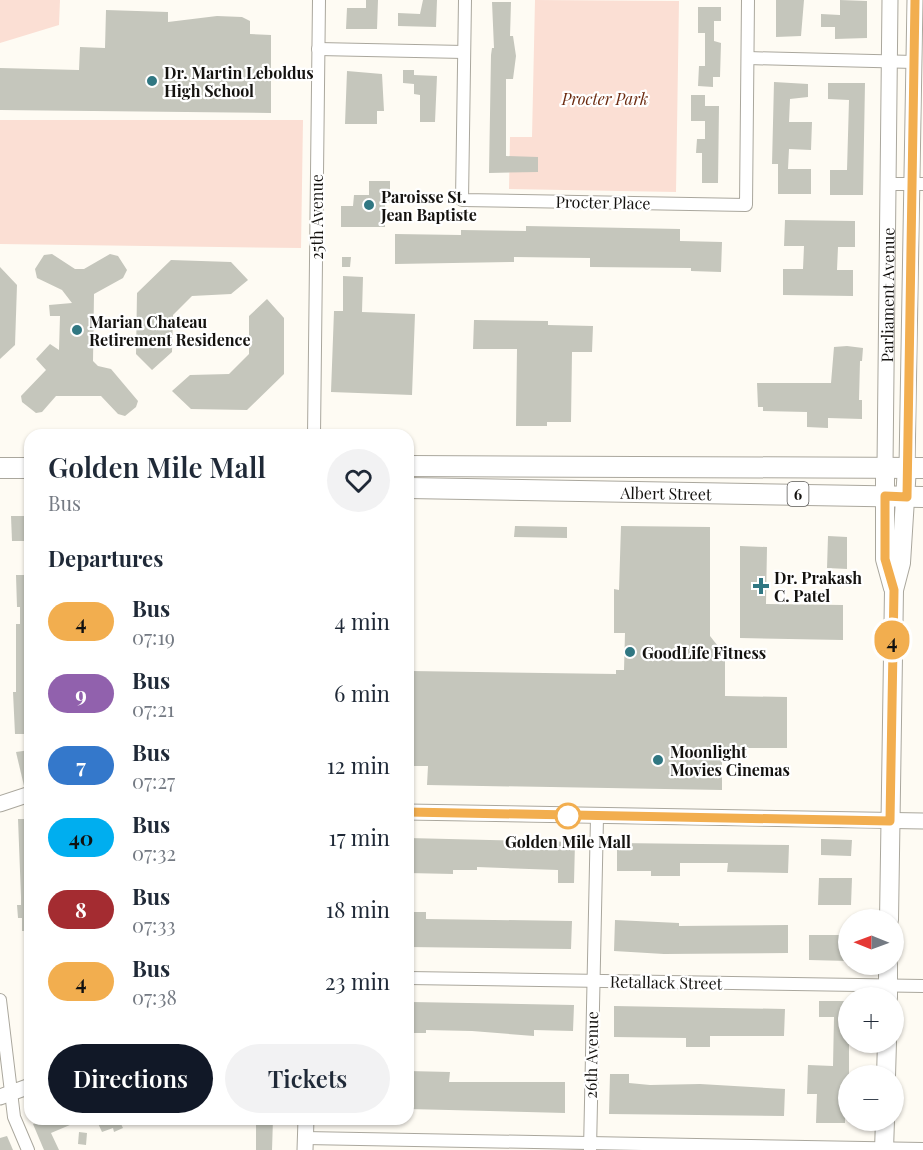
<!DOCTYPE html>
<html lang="en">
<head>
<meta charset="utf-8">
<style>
	:root { --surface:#fff; --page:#f2f2f3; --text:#1f2937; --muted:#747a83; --accent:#111827 }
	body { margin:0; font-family:"Playfair Display",serif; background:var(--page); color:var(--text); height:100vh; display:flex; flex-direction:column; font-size:22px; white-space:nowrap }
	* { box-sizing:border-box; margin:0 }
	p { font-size:20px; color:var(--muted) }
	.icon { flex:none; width:33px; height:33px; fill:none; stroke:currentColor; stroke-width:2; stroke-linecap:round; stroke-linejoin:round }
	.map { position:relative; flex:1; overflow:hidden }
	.panel { position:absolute; left:24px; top:429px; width:390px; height:696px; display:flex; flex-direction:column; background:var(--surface); border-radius:18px; box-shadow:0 2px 4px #0004 }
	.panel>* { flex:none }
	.badge { padding:0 12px; border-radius:20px; font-size:21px; line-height:39px }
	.needle { width:39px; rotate:271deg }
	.tools { position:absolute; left:838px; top:909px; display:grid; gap:12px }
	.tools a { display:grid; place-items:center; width:66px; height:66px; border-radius:50%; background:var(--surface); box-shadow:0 2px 4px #0004; font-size:30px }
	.map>.badge { position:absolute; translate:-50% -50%; box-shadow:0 0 0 3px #fff }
	h2 { padding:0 24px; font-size:22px; line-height:54px }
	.round { display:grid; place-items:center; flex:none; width:63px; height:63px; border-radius:32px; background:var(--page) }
	.summary { display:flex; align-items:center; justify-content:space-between; height:102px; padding:0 24px }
	h1 { font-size:28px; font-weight:600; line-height:45px }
	.primary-button { display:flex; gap:12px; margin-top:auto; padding:12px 24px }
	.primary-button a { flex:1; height:69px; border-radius:36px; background:var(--accent); color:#fff; font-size:24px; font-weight:600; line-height:69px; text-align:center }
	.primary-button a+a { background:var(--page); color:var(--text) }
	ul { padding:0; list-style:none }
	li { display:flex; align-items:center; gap:18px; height:72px; padding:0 24px }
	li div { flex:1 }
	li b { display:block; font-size:22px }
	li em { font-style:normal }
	li .badge { min-width:66px; font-weight:700; text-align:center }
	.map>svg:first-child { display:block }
	.green { fill:#fbdfd4 }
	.building { fill:#c5c6bc }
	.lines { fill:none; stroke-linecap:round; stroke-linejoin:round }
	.minor-casing { stroke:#aaa79d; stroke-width:14 }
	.tertiary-casing { stroke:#aaa79d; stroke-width:17 }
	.secondary-casing { stroke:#aaa79d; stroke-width:20 }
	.primary-casing { stroke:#aaa79d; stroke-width:22 }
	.minor { stroke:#fff; stroke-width:12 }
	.tertiary { stroke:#fff; stroke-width:15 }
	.secondary { stroke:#fff; stroke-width:18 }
	.primary { stroke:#fff; stroke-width:20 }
	.line-casing { stroke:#fff; stroke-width:14 }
	.line { stroke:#f2ae4f; stroke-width:9 }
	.poi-dot { fill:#307782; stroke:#fff; stroke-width:2 }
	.stop-dot { fill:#fff; stroke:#f2ae4f; stroke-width:3 }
	.labels { text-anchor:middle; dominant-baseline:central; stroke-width:4.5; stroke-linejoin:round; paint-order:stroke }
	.shield { fill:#fff; stroke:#5a5957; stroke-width:1.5 }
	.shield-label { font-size:15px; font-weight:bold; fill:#14120f }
	.poi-label { font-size:16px; font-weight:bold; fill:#14120f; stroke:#fff; text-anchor:start }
	.park-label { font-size:16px; font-style:italic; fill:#6c2b10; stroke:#fff }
	.street-label { font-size:16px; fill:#14120f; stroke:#fff }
	.stop-label { font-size:16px; font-weight:bold; fill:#14120f; stroke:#fff }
</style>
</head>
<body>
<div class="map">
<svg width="923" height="1150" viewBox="0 0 923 1150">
	<rect width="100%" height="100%" fill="#fefbf3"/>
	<g class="green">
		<path d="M0 0H60L59 25 0 43Z"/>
		<path d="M535 0 679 1 676 192 509 189 510 137H532Z"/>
		<path d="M0 120H303L301 248 0 244Z"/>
	</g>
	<g class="building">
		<path d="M366 0H378L377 29H346L347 8H366Z"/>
		<path d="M423 0H437L436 27 398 26V13L420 14Z"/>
		<path d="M776 0H804L801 36 776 37Z"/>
		<path d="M840 0 867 1V38L835 39V27H821V14L840 15Z"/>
		<path d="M492 2H511L510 36H513L516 56 513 79H506V156L538 157V172L489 173 491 55 492 48H494Z"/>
		<path d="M698 7H721V21H714V41L721 43 720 77H713V87L698 86 699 66H705V33H698Z"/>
		<path d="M106 10 168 12V22L217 16 242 17 250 21V34L271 35V113L0 110V68L79 70 80 47 105 48Z"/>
		<path d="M403 70H414V75L437 76 435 122H420V95L414 94V84L403 83Z"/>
		<path d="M347 71 382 74 384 111H377V124H345Z"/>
		<path d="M774 82 808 84V97L790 99 789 122H812L811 150 789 149 788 169H811V194H778V164H772Z"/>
		<path d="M828 83H865L863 195H830V170H847L849 100 828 99Z"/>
		<path d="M691 95H705V106H719L718 183H702V153H696L697 139H705V121H691Z"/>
		<path d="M369 181H390V195H393V203H385V227H341V206H353L354 195H369Z"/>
		<path d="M785 220 855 221V247H838L837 270H853V296L783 295V269H803L804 246H784Z"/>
		<path d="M526 226 680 229V241L722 242 721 272 691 271V268L590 267V258L514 257V262L395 264V234L461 235V230L526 231Z"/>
		<path d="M52 254 75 269H84L110 254 118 256 127 270 123 278 94 294 93 361 98 366 111 369 138 401 136 407 125 416 118 414 101 396H56L42 412 36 413 22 402 21 396 46 370 36 359 50 344 59 350 60 316H50L49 305 72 303 62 290 37 278 35 269 44 255Z"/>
		<path d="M342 257H351L350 267H342Z"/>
		<path d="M171 260 231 262 248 280 231 294 192 296 173 315 172 352 152 370 136 354 137 293Z"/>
		<path d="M0 267 17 285 15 345 0 359Z"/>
		<path d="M343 276 363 277 362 312 415 314 412 395 331 392 334 311H343Z"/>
		<path d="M267 299 284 318V374L247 410 191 409 172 391 190 375 229 374 249 354V316Z"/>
		<path d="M474 320 548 321V325L593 326 592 352H572L571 422H547V426H516L517 349H473Z"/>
		<path d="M847 346 863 348 862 361H860L859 400H862V419L828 418V428L807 427V412L763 411V407H758L757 383H831L834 347Z"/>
		<path d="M11 516H27L26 541H12Z"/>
		<path d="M515 526 567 527V538L514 537Z"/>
		<path d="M621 526 710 527V636L725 655V696L787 697V748H722V790L427 785 428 766H408V676L411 671 616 674V670H624L625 633H614V589L619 590Z"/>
		<path d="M828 536 847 537V569L827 568Z"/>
		<path d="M740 546 767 547 766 604 843 605V640L740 638Z"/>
		<path d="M16 575H30V734H15L13 692H16V624H20V607H17Z"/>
		<path d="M30 750V784L24 786 16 752Z"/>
		<path d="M18 819H30V931H22V918H18L17 905H21V897Z"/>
		<path d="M408 838 575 842 574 883H558V870L477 867V870H453V874L408 873Z"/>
		<path d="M821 839 852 840 851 856 821 855Z"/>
		<path d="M617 843 789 845 788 873 727 872 728 863H680V876H651V871H617Z"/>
		<path d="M819 878H852L851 905H818Z"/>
		<path d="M408 912H426V919L572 921 571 949 408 947Z"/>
		<path d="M615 920 679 923V926L788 925V953L664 954 614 951Z"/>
		<path d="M809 935H849V961L809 960Z"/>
		<path d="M819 1001H849V1095H845V1123H816L817 1094H807L808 1065 833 1066 834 1017H819Z"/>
		<path d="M411 1002 574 1005 573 1031 534 1030V1036L472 1031 426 1030V1033H411Z"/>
		<path d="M614 1006 785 1009 784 1036H710V1047H686V1038L614 1037Z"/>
		<path d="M408 1071 450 1072 449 1082H565V1113L408 1109Z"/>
		<path d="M610 1074H629V1083L650 1085 700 1084 785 1089 784 1116 609 1114Z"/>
		<path d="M47 1119H84L51 1133 59 1150H44L33 1124Z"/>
		<path d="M96 1119H134L121 1124 123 1128 114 1132 113 1128 102 1132Z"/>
		<path d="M256 1119H273L272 1150H256Z"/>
		<path d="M79 1132 87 1133 86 1145 78 1144Z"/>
		<path d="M7 1136 13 1150H0V1138Z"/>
	</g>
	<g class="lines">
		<defs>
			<g id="minor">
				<path d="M465 0 462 200 746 205 748 0"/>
				<path d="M318 49 464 52"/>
				<path d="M748 58 914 62"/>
				<path d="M887 184H923"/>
				<path d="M314 435 319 0"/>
				<path d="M408 978 923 986"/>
				<path d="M0 1000 14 1117 28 1150"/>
				<path d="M305 1138 923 1149"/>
				<path d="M590 1150 597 817"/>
			</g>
			<g id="tertiary">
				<path id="s1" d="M885 466 890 0"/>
				<path d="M907 467 915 0"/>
				<path d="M0 804 30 794"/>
				<path d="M408 812 923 821"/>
				<path d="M0 1097 30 1086"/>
				<path d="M305 1150 306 1119"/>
			</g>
			<g id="secondary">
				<path d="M885 466V559L893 588"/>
				<path d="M889 920 894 590 901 563 907 467"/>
				<path d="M888 998V964"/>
				<path d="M886 1076 887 1042"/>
				<path d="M884 1150 885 1120"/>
			</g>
			<g id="primary">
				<path d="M408 466 923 468"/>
				<path d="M0 468H30"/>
				<path id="s2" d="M408 488 923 497"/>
			</g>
		</defs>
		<use href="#minor" class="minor-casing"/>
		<use href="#tertiary" class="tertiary-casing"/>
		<use href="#secondary" class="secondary-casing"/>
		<use href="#primary" class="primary-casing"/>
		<use href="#minor" class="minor"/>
		<use href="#tertiary" class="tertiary"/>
		<use href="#secondary" class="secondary"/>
		<use href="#primary" class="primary"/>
	</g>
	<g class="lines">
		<defs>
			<path id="line" d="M408 812 890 821 894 590 885 559V496L907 497 915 0"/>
		</defs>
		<use href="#line" class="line-casing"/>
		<use href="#line" class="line"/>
	</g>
	<g class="poi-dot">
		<circle cx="152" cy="81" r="6"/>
		<circle cx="369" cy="205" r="6"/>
		<circle cx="77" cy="330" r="6"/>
		<path d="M758 577h6v6h6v6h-6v6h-6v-6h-6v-6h6z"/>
		<circle cx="630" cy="652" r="6"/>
		<circle cx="658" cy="760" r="6"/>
	</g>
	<circle class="stop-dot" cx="568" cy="816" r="12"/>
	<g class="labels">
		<rect class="shield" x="787.5" y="482" width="21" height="24" rx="4.5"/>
		<g class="shield-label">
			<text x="798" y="494">6</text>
		</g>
		<g class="poi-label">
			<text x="164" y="72">Dr. Martin Leboldus<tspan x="164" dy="18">High School</tspan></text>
			<text x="381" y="196">Paroisse St.<tspan x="381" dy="18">Jean Baptiste</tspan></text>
			<text x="89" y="321">Marian Chateau<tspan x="89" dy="18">Retirement Residence</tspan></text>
			<text x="774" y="577">Dr. Prakash<tspan x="774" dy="18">C. Patel</tspan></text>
			<text x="642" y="652">GoodLife Fitness</text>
			<text x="670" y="751">Moonlight<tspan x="670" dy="18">Movies Cinemas</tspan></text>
		</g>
		<g class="park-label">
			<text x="605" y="98">Procter Park</text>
		</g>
		<g class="street-label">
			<text transform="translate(603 202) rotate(1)">Procter Place</text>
			<text transform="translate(316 217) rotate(-90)">25th Avenue</text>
			<text stroke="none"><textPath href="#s1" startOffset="171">Parliament Avenue</textPath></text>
			<text stroke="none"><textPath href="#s2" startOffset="258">Albert Street</textPath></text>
			<text transform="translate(666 982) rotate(1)">Retallack Street</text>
			<text transform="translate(591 1055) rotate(-89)">26th Avenue</text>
		</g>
		<g class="stop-label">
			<text x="568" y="841">Golden Mile Mall</text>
		</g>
	</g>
</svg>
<div class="tools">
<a><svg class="needle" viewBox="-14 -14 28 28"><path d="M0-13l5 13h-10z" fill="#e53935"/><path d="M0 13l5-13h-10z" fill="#747a83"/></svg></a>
<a>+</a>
<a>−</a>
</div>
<b class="badge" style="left:892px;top:640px;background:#f2ae4f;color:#111">4</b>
<section class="panel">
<div class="summary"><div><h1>Golden Mile Mall</h1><p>Bus</p></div><a class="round"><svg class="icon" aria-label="heart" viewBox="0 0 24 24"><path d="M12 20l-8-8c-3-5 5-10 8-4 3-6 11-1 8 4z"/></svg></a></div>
<h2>Departures</h2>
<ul>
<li><span class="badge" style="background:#f2ae4f;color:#111">4</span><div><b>Bus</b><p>07:19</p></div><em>4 min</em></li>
<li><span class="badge" style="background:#9161ad;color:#fff">9</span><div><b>Bus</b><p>07:21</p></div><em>6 min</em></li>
<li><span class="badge" style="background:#3478cb;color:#fff">7</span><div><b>Bus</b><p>07:27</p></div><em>12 min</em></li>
<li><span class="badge" style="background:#00aeef;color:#111">40</span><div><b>Bus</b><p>07:32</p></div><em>17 min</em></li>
<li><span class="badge" style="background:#a42c31;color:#fff">8</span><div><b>Bus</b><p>07:33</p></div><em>18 min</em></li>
<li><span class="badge" style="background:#f2ae4f;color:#111">4</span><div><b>Bus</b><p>07:38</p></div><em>23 min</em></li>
</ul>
<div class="primary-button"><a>Directions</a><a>Tickets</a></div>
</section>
</div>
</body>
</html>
